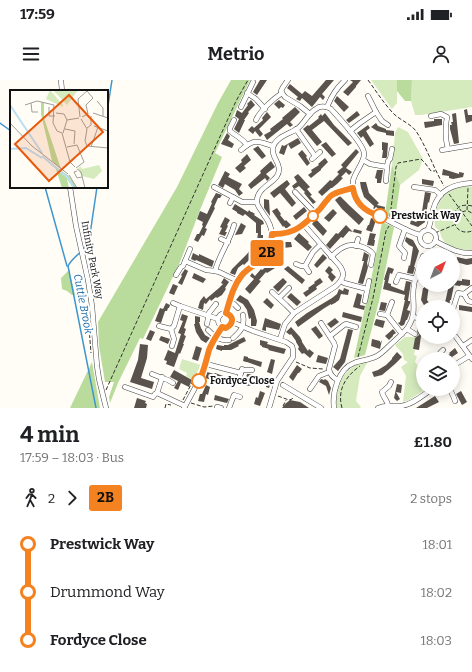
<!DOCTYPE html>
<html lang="en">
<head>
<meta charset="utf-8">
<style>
	:root { --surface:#fff; --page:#f2f2f2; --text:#202124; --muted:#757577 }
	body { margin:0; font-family:Bitter,serif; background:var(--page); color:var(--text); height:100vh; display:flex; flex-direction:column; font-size:15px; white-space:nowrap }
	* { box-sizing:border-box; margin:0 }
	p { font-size:13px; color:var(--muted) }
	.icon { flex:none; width:22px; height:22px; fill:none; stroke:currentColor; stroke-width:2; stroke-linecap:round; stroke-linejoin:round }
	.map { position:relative; height:328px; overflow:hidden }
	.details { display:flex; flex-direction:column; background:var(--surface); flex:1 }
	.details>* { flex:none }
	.badge { padding:0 8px; border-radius:3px; font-size:14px; line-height:26px }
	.needle { width:26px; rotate:42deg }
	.fabs { position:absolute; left:416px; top:168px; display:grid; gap:8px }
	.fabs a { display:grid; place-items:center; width:44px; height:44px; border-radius:50%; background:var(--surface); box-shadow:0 2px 10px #0003; font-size:20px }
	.map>.badge { position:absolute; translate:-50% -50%; box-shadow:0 0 0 2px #fff }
	.legs { display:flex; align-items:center; gap:6px; height:44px; padding:0 20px; font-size:13px }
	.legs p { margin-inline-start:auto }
	.summary { display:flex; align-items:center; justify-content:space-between; height:68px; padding:0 20px }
	h1 { font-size:22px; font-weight:700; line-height:30px }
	ul { padding:0 20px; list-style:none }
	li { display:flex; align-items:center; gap:14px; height:48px; font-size:15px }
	li i { display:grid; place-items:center; width:6px; height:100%; margin:0 5px; background:currentColor }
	li i::after { content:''; width:10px; height:10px; margin:-5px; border:3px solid; border-radius:50%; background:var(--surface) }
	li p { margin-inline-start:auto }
	li:first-child i { background:linear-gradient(#0000 50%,currentColor 0) }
	li:last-child i { background:linear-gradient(currentColor 50%,#0000 0) }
	.status { display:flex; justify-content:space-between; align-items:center; height:28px; padding:0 20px; background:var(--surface); direction:ltr }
	.status svg { height:11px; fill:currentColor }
	header { display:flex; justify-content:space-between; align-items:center; height:52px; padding:0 20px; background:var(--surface); font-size:18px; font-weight:700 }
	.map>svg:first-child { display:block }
	.green { fill:#d5ebbd }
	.forest { fill:#b9dc9c }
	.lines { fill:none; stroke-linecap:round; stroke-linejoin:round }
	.stream { stroke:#3f96cf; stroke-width:1.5 }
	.building { fill:#5a524d }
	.minor-casing { stroke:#444; stroke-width:5.5 }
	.path { stroke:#333; stroke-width:1; stroke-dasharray:4 2; stroke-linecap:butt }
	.minor { stroke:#fff; stroke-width:4.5 }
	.line-1-casing { stroke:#fff; stroke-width:9 }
	.line-1 { stroke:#f58220; stroke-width:6 }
	.stop-1-dot { fill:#fff; stroke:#f58220; stroke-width:2 }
	.labels { text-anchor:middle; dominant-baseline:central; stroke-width:4; stroke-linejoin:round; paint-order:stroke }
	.stop-label { font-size:10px; font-weight:bold; fill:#111; stroke:#fff; text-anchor:start }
	.street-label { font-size:10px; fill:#111; stroke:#fff }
	.water-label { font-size:11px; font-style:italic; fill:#1768a6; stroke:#fff }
	.inset-river { fill:none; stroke:#b9e0f7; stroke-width:2 }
	.inset-road { fill:none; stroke:#a09f9a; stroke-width:1 }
	.view { fill:#e8590c; fill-opacity:0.15; stroke:#e8590c; stroke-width:2 }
	.inset-edge { fill:none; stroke:#111; stroke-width:2 }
</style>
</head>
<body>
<div class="status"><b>17:59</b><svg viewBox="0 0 49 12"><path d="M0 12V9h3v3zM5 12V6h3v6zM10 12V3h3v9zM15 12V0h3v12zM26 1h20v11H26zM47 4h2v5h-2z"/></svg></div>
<header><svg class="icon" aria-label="menu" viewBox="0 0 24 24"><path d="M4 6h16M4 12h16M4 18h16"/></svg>Metrio<svg class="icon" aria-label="person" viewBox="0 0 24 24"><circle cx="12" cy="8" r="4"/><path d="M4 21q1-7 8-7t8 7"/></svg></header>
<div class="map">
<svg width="472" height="328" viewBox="0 0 472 328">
	<rect width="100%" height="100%" fill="#fffdf5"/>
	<g class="green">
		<path d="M371 0H397V23L392 29Z"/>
		<path d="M412 0H472V27L421 35H415L411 21Z"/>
		<path d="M398 47 408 52 423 79 419 90 400 105 392 85 395 53Z"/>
		<path d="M470 106 472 107V170C462 170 447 168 442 158 440 153 440 150 435 147 433 133 439 117 451 110 457 107 464 107 470 106Z"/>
		<path d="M405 257H415L413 270H415L414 275 417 276 415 282 423 292V309H426L409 320 403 322 406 296 401 287 408 282 404 280 403 274 395 265Z"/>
		<path d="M182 279 201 285 193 300 186 296 187 293 179 289Z"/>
		<path d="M365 282 367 283 360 296 356 321 361 327 360 328H337C333 307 344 287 365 282Z"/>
	</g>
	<g class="forest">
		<path d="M231 0H250L215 73 222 77 200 130 180 182 143 259 140 258 118 303 110 323 109 317 114 302H105L99 266 98 242 177 107 218 23Z"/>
		<path d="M397 0H412L411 21H405L397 11Z"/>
		<path d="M392 85 400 105 395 139 385 134Z"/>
		<path d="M382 142 394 147 379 221 365 275 354 278 372 195Z"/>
		<path d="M69 190 75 215H72L67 211 62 209 61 198Z"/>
		<path d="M92 282 100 328H70Z"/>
	</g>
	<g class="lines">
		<g class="stream">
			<path d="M107 32 112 0"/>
			<path d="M0 43 11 51"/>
			<path d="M45 107 67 186"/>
			<path d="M96 328 68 186C73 176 85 171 89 161L97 107"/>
		</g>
	</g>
	<g class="building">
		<path d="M260 0H267L257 15 253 12Z"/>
		<path d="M326 0H334L322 14 325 17 323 20 320 17 312 27 302 18 300 21 296 19 298 17 287 8 290 4 302 14 305 11 312 16Z"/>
		<path d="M350 0H361L356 6V7L348 16 343 12 353 2Z"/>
		<path d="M337 16 349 27 344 32 334 21Z"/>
		<path d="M251 20 255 25 248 32 249 33 244 40H245L239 53 234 49 239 39 235 36 237 30 242 33 248 25 247 24Z"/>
		<path d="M279 20 285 25 283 28 281 27 279 29 274 24Z"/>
		<path d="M295 27 300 32 290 42 293 45 290 47 287 44 267 60 264 55 271 51 270 49 283 39 282 38Z"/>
		<path d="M467 29 468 35H472V41L466 43 464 30Z"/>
		<path d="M357 31 360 35 349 43 346 40Z"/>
		<path d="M267 32 271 37 259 49 263 54 260 57 255 51 253 54 248 50 252 46 254 48 263 40 262 38Z"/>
		<path d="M325 33 334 45 352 63 348 66 324 41 312 50 322 62 317 66 303 49 308 45 309 46 319 38 318 37 321 34 322 36Z"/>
		<path d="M456 33 459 63 454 64 450 49V45H452L451 42H453L452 34Z"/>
		<path d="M434 39H442V45L425 48 424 42 434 41Z"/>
		<path d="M376 43 378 46 386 49V50L394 51V56L386 55V53L377 51 371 47Z"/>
		<path d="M368 45 370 48 366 51 374 64 370 67 363 56 361 58 357 53Z"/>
		<path d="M227 53 230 56 228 60 234 64 232 68 221 64Z"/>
		<path d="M298 58 301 63 291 69 288 64 284 75 279 73 282 65 284 66Z"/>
		<path d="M326 62 336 74 332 77 321 65Z"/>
		<path d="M382 62 388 63 387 77 386 78H382L383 70H382Z"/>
		<path d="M258 66 266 76 262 79 253 69Z"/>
		<path d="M356 69 359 72 346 88 352 92 349 95 346 92 341 97 343 98 337 104 332 108H331L322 116 318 112 330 100 332 101 339 94 337 92 343 87 341 85Z"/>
		<path d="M302 70 307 76 306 77 310 83 307 86 298 74Z"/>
		<path d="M247 74 251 80 244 86 246 88 240 93 235 88 242 82 241 80Z"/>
		<path d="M325 78 328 82 321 89V90L311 98 308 95 312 92 311 90 319 85 318 84Z"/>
		<path d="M271 81 275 87 266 94 270 98 267 101 265 98 251 109 248 105 261 93 260 91Z"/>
		<path d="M443 89 459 94V92L464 93 463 97 453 99 449 98V96L442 95Z"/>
		<path d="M377 90H383L381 103H377V99L375 98Z"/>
		<path d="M225 91 230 94 228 97 242 104 239 109 243 113 239 116 235 110 225 104 223 108 218 105Z"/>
		<path d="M298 94 310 107 307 109 312 115 310 116 316 122 313 124 304 113 305 112 299 106 296 108 294 109 292 106 297 102 294 97Z"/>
		<path d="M422 99 434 101 433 106 422 104Z"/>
		<path d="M287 100 290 104 285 109 296 123 292 127 280 113 274 118 270 113Z"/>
		<path d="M360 102H366L369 113 379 123 377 125 385 127 384 133 379 132 380 130 376 127 373 130 374 126 364 117 361 108Z"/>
		<path d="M425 112 431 113 429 123 428 122 425 142 418 147 410 144 411 140 416 142 421 138Z"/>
		<path d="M216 113 222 115 220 118H218L214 127 215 128 205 148 207 149 204 156 202 155 198 162 194 160 197 154H199L203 146 202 145 203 142 197 139 200 131 207 134 212 123 211 122Z"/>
		<path d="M340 116 350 126 364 139 359 145 342 129 335 120Z"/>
		<path d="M264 119 269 120 270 136 264 128Z"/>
		<path d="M235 124 248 132 249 130 251 132H252L255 134 254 135 263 141 264 144 261 145V155H263V160H261L258 167 262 170 260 174 257 172 244 185 243 184 238 188 235 195 230 193 232 189 247 174 253 166 255 160H257L258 153H256V143L245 134 243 136 237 133V132L232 129Z"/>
		<path d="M304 127 307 131 296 140 293 136Z"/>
		<path d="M277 128 281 134 280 135 285 141 286 140 291 145 286 149 284 146 283 147 272 131Z"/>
		<path d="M333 129 337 133 329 142 324 138Z"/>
		<path d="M225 137 230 140 227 145 228 146 225 152H227L225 156 219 154 222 148 220 147Z"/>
		<path d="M371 138 376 140 372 152 366 150 368 145H369Z"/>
		<path d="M316 139 327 151 323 156 312 144Z"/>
		<path d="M241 143 246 146 242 154 235 155Z"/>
		<path d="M346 145 353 152 354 149 362 151 361 154 349 151 343 158 341 157 330 169 326 165 336 153 338 154Z"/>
		<path d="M299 153 309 162 308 163 312 167 308 171 294 159Z"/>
		<path d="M370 153 376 154 374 160H375L374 166 367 165Z"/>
		<path d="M406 157 413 160 419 171 414 187H415L413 194 407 193 409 185 410 186 413 167 409 165 405 161Z"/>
		<path d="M284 162H291L292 167 283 168 285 170 276 171 275 164 285 163Z"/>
		<path d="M364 172 369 175 367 183 368 187 367 191 363 204 358 203 364 181H362Z"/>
		<path d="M193 173 199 176V174L214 181 212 187 196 180 195 181 191 179Z"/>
		<path d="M323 174 327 178 317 188 314 185Z"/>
		<path d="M457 177 466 179 472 178V184L467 185 456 182Z"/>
		<path d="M276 179 280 183 275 188 267 193 266 192 259 200 261 201 250 214 245 209 254 199 250 196 252 193 255 196 261 189 262 190Z"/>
		<path d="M288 186 305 200 302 204 284 189Z"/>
		<path d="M329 186 333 190 331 192 336 197 332 202 328 197 329 195 325 191Z"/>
		<path d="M388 187 394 189 392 194 390 193 388 203 391 204V206L404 211 406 201 411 202 408 221H410V223L407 230 410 231V232L407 240H406L404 245 401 246 398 243 400 242 405 220H404L405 215 383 209 385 200H384L385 196Z"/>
		<path d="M185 189 188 191 182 205 178 203 182 196 181 195Z"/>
		<path d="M194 193 206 199 203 203 192 198Z"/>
		<path d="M224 198 229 202 225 208 226 209 222 215 217 218 216 217 211 221 210 219 206 224 204 223 203 230 198 228 200 221 204 216 206 219 219 208 223 204 221 203Z"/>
		<path d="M283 198 287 202 278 212 273 207Z"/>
		<path d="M320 198 323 202 316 207 317 209 306 217 303 213 309 209 308 208 315 203 314 202Z"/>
		<path d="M462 199 470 200V205L468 206 461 205 460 206 453 205V200L462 201Z"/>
		<path d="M173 204 178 206 174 215 169 213Z"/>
		<path d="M424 205H429L427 220 432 227H425L421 220 423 208H424Z"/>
		<path d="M449 205H454L451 220H450L449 227H444Z"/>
		<path d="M344 208 349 210 348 215 341 214 339 220 335 223 331 225V224L323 229 298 247 295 242 307 233 332 218 337 214 339 209 343 211Z"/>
		<path d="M291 213 301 222 297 226 287 217Z"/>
		<path d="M357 213 362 215 360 225 365 226 364 230 353 227Z"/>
		<path d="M240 215 248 220 254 230 257 241 256 246H251V238L249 239 247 230 243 224 236 220Z"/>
		<path d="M267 218 274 225 271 229 263 222Z"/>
		<path d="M381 222 387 223 385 231 379 230Z"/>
		<path d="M166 223 170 225 169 228H168L167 231H165L161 243 155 241 160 228 163 229Z"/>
		<path d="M459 225 472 227V232L459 230Z"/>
		<path d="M343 232 362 237 361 242 342 237Z"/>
		<path d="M182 234 188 236 184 248 186 249 184 255 186 256 183 264H184L180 274 179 273 174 287 166 284 167 281 164 280 168 270 175 273 181 254 178 253 183 241 180 240Z"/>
		<path d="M195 236 200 237V242H199L201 248 205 255 210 258 206 263 201 260 196 252 194 244H195Z"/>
		<path d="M265 238 281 244 279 250 266 247V251L262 250Z"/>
		<path d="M335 238 339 242 331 248 327 244Z"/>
		<path d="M376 239 385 241 383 248 374 245Z"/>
		<path d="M418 243 423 244V250L422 249 419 270 413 269 415 258 419 255 417 251Z"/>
		<path d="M316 246 323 256 319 259 311 249Z"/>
		<path d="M291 247 300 257 302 261V262L308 271 309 269 314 273 310 278 304 273 302 274 298 269 299 267 296 262V261L291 254 290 255 286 252Z"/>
		<path d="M348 249 353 250 345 282 338 291 333 287 340 279Z"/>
		<path d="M393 249 396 253 393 255V256L389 260 385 256Z"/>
		<path d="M150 250 155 252 151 261 146 259Z"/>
		<path d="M161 256 170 259 168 264 159 260Z"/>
		<path d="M244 257 246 261 238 265 239 266 231 270H222V271L216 269 217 265 224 266V265H228Z"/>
		<path d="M372 259 380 261V263L382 260 380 269 371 266Z"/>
		<path d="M260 260 268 262 267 264 286 269 284 274 268 270 269 269 262 267V266L260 265Z"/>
		<path d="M140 264 148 265 147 278 141 298 154 302 152 309 130 302 138 280Z"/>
		<path d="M196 266 202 268 198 281 192 279Z"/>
		<path d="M455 268 458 273 452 277 453 279H446L445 277 450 274 449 273Z"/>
		<path d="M397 272 402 277 395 284 388 290 382 295 374 297 372 292 378 290 386 285 392 279V278Z"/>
		<path d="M318 275 328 278 326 284 316 282Z"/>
		<path d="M244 276 248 277V278L262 282 261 287 247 282H246L243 281Z"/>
		<path d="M271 279 275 280 272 294 267 292Z"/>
		<path d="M297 285 302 289 299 293H298L293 301 289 297Z"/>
		<path d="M174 290 192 300 189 307 181 303 178 310 174 308 178 301 170 297Z"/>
		<path d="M207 292 214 294 215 293 234 300 232 304 217 299H212V300L205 298Z"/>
		<path d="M247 294H252L250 306 244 305Z"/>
		<path d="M259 298 271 301 269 308 266 307V305L258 302Z"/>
		<path d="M321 299 324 300 325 299 328 301 331 308 329 315 326 306 319 302Z"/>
		<path d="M397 304 402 305 401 313 396 312 400 319 397 321 394 318Z"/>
		<path d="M206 305 210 307 208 315 206 314 204 322 198 321 200 314H202Z"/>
		<path d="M260 311 265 313 260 326 254 324 256 317 258 318Z"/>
		<path d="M461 311 467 322 462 325 456 314Z"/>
		<path d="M215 315 229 319 227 323 214 320Z"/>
		<path d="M435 316 439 322 427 328H416Z"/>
		<path d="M137 318 146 321 145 323 147 324 146 328H134Z"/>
		<path d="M290 320 300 322 309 328H282L285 324Z"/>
	</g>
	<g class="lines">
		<defs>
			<g id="minor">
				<path d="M61 0 62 11"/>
				<path d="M288 0 283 7 281 11 282 13 285 17 300 26 310 34"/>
				<path d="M247 13 256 19 265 29"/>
				<path d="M241 27 253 2"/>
				<path d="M327 27 331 29C339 38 363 63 364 73 365 82 355 91 353 101 349 128 371 132 389 141 399 146 409 152 420 155"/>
				<path d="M327 27C332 15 336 9 345 0"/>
				<path d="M376 32 382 41 388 45"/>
				<path d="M431 36 441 34 447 37C445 48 445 58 448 69"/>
				<path d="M234 40 230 48V51C237 57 241 57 247 65"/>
				<path d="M256 40C260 31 273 19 282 13"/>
				<path d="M296 49 315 76"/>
				<path d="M350 51 360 43 376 32 368 16"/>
				<path d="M241 70C255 58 257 61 273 66"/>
				<path d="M442 70 472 65"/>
				<path d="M312 79 320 72"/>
				<path d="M363 80 370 84 387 87 388 81 390 79 392 69"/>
				<path d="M386 101 387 87"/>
				<path d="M70 107 76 146 88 200 92 226 97 286 99 299 106 328"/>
				<path d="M214 107 242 122H257"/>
				<path d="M414 107 435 110 441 115"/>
				<path d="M295 112 315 133"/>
				<path d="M230 123 233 117"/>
				<path d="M428 149C431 143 431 137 433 130 438 110 453 104 472 103"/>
				<circle cx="428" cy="158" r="8"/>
				<path d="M272 154C295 155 305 144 320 129 324 124 327 119 332 115 339 111 346 110 353 108"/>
				<path d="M221 159 228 162"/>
				<path d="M435 161C447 167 458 174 472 173"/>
				<path d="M356 166 358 159"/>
				<path d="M331 177C335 173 339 169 344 167 351 162 368 167 373 174L371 185"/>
				<path d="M404 178 405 173 399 166 405 149"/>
				<path d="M185 181 206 190 215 191 219 192 238 201"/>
				<path d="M296 184 301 186H305L313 172 320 165"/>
				<path d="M305 186 309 192"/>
				<path d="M215 191C219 175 230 161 234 145"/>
				<path d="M176 195 181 187 183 186 190 169"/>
				<path d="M341 201 344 203 367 209"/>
				<path d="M396 202 399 195 416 199"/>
				<path d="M272 212 286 225 294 233"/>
				<path d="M464 214 468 221 472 222"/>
				<path d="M464 214 472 208"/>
				<path d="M279 218 289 208"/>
				<path d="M365 221 369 201"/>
				<path d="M173 223 180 226"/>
				<path d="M229 223 234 224 238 228"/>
				<path d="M453 229 458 213 464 214"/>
				<circle cx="225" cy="240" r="7"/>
				<path d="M226 233C230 219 234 203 245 192 253 184 265 181 269 169 274 157 272 145 264 135 262 131 257 126 257 122 256 109 272 104 277 96 284 85 270 77 273 67 276 57 289 54 297 49 305 43 308 33 316 29 319 26 323 26 327 27"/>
				<path d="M380 234 387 235 402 254"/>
				<path d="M387 235 392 222"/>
				<path d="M413 237 423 239"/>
				<path d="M232 242 253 251 286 262 292 266 293 270V277L277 301 269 328"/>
				<path d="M321 243 334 263 335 266 329 289C330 295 333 298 338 300"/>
				<path d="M207 244 209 233 216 224"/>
				<path d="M159 246 171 249 174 246 180 226 218 239"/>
				<path d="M171 249 174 259 172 266"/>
				<path d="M407 249 415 254"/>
				<path d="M208 250C215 257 220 261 229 260"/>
				<path d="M330 256 344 245 346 244 356 247"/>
				<path d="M456 257 472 279"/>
				<path d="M233 258C241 251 245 246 243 235"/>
				<path d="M280 259 285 244 294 233 336 206C343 199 346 194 339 185L304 145"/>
				<path d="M463 266 472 260"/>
				<path d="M442 279 440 275V273L443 270"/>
				<path d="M206 284 241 293"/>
				<path d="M453 286 469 276"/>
				<path d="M242 290H252"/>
				<path d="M162 297V298L168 300 173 303"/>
				<path d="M239 300 242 289"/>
				<path d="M283 305 321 328"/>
				<path d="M125 307 153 317 155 314 157 313 162 298 152 294"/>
				<path d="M310 309 319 296 329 292"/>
				<path d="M450 309 454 318 455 321"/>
				<path d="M157 313 185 326"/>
				<path d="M388 325C387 320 383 317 382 312L389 306 391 302"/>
				<path d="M217 327 221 328"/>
				<path d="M184 328 202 295 210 269 216 257 222 247"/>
				<path d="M229 328 234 315 240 317"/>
				<path d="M334 328C332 313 338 289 354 283 361 280 370 280 377 276 382 273 385 270 389 266 395 260 403 254 408 247 418 232 411 220 414 205 415 196 420 186 423 176"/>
				<path d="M378 328C387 324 391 327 401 326 412 325 423 315 432 309"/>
			</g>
		</defs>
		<use href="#minor" class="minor-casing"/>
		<g class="path">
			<path d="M368 0C376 11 383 22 392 32 399 40 410 43 416 51 427 68 434 89 444 106"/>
			<path d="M449 114 472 146"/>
			<path d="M472 126C446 119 449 159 472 151"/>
			<path d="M468 131 472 133"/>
			<path d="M462 132 465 131H467L468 108"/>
			<path d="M390 137 396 87 398 83 421 79 425 83 431 91H435"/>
			<path d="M435 153 454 145"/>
			<path d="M89 248 91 273"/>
			<path d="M358 277 373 218 386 151 389 146"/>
			<path d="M296 282 310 288 323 289"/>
			<path d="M106 310 236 21 248 0"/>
			<path d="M278 316 289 320 292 319 294 317"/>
			<path d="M183 320 197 293"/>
			<path d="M191 323 204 327 214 326"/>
			<path d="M283 326 286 320"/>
			<path d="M165 328 166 324 171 325"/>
			<path d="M342 328C337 310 345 297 360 286"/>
		</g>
		<use href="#minor" class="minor"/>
	</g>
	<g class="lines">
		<defs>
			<path id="line-1" d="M199 301C204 291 206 281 209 270 212 262 217 255 222 247L226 248C233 244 235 237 226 233 230 220 233 206 242 195 247 189 253 186 259 182 269 175 271 165 272 154 295 155 305 144 320 129 324 124 327 119 332 115 339 111 346 110 353 108 355 124 366 132 380 136"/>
		</defs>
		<use href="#line-1" class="line-1-casing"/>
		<use href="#line-1" class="line-1"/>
	</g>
	<g class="stop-1-dot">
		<circle cx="313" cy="136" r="5"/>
		<circle cx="380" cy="136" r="7"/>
		<circle cx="199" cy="301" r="7"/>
	</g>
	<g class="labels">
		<g class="stop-label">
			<text x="391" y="136">Prestwick Way</text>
			<text x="210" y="301">Fordyce Close</text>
		</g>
		<g class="street-label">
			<text transform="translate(92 180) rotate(79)">Infinity Park Way</text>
		</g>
		<g class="water-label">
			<text transform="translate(83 224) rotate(79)">Cuttle Brook</text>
		</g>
	</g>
	<g transform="translate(10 10)">
		<rect width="98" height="98" fill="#fffdf5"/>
		<path d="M40 0 53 15V17L36 9ZM43 0H68L57 15ZM89 75 92 81 84 89 72 86 68 79 70 76 72 79Z" fill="#d5ebbd"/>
		<path d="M31 12 34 13V28L51 79 42 71 31 24ZM45 76 59 86 67 98H63L57 89 59 98H52Z" fill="#b9dc9c"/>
		<path class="inset-river" d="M0 15 32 63M0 59 16 58 32 68M32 66 58 88 64 98"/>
		<path class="inset-road" d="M87 11 93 18V26M21 13 22 22H28M15 15 27 11 44 15 43 33 47 41 52 43M39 17V26H45M46 23 54 24 57 30M83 23 98 28M70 27 68 9 77 1 83 8 76 15 78 24 72 27M71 29 77 39 75 51 77 56 98 58M57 30 69 28M0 33 22 56 58 84M84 36 98 41M77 38 81 35V26M55 39 65 41 64 54M52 43 60 72 65 77M53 43 57 30M57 57 67 55 74 72 66 78M81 57 88 37M67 79 71 82 75 98M67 81 64 82 67 88 72 87M59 85 67 98"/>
		<path class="view" d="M59 5 93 42 39 91 5 54Z"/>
		<rect width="98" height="98" class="inset-edge"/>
	</g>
</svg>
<div class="fabs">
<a><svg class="needle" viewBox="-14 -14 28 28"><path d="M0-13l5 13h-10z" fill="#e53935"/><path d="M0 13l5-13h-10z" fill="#757577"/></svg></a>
<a><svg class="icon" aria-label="locate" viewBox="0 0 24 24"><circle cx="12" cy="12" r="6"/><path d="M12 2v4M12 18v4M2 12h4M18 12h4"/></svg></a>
<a><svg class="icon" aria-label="layers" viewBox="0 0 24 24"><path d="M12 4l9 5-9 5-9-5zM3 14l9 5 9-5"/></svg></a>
</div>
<b class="badge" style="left:267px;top:173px;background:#f58220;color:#111">2B</b>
</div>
<section class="details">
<div class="summary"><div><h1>4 min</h1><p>17:59 – 18:03 · Bus</p></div><b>£1.80</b></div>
<div class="legs"><svg class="icon" aria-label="walk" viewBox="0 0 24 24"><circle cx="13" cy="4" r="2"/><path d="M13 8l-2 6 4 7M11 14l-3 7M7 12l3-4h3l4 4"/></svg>2<svg class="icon" aria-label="forward" viewBox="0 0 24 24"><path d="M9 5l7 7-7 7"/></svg><b class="badge" style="background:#f58220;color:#111">2B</b><p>2 stops</p></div>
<ul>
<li><i style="color:#f58220"></i><b>Prestwick Way</b><p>18:01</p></li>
<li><i style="color:#f58220"></i><span>Drummond Way</span><p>18:02</p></li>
<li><i style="color:#f58220"></i><b>Fordyce Close</b><p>18:03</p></li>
</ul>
</section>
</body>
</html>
